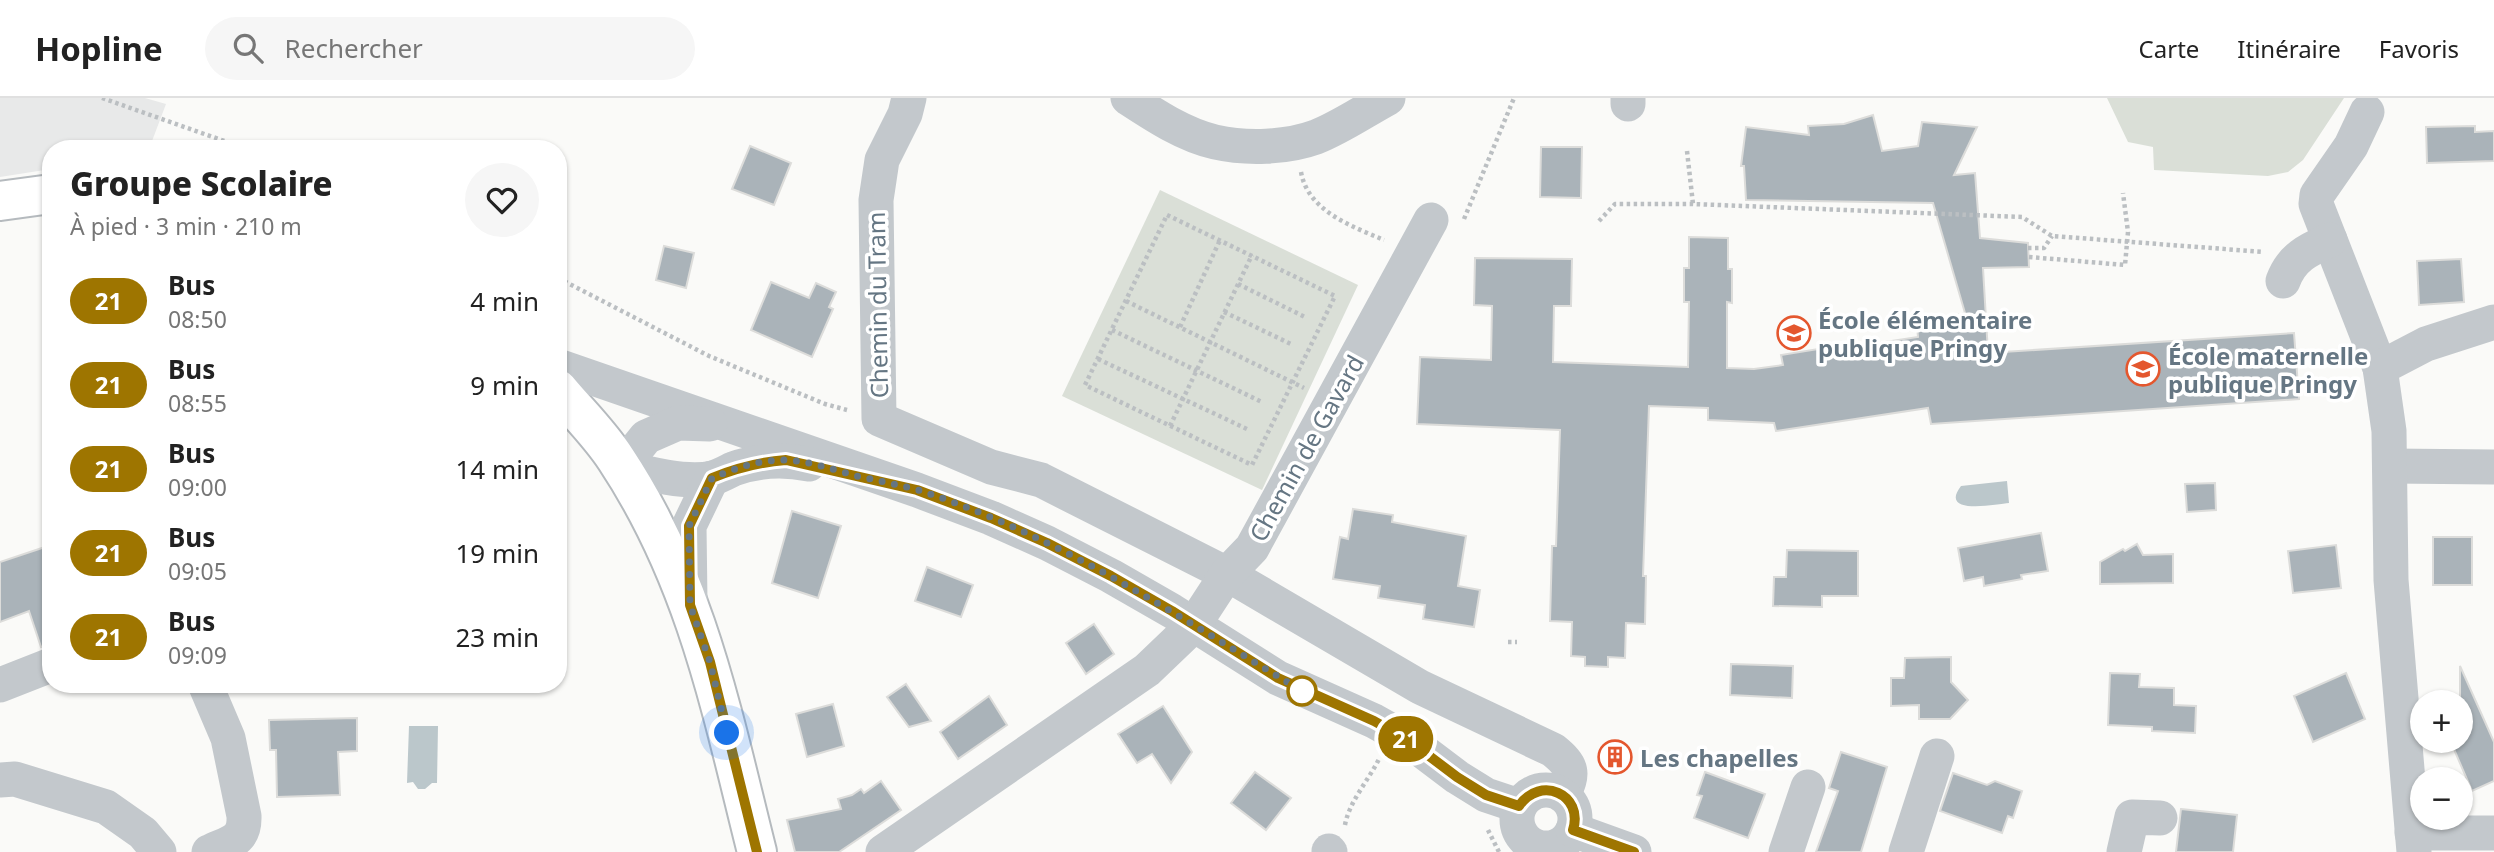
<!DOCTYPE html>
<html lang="fr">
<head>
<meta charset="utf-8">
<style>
	:root { --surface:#fff; --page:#f6f6f6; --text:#222; --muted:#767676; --line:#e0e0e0 }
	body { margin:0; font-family:"Noto Sans",sans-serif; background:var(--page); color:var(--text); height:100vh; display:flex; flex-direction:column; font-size:26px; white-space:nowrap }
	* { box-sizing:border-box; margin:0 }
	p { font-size:23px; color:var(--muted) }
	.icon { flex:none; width:38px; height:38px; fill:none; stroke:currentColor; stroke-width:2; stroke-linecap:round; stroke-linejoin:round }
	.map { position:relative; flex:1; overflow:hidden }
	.side { position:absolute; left:42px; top:42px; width:525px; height:553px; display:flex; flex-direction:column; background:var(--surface); border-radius:28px; box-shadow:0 2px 5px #0004 }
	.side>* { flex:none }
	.badge { padding:0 14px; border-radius:23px; font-size:24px; line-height:46px }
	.tools { position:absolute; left:2410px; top:592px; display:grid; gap:14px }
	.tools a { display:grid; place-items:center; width:63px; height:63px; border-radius:50%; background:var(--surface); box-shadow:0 2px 5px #0004; font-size:35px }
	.you { position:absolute; width:35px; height:35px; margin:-18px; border:5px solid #fff; border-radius:50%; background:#1a73e8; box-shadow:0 0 0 10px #1a73e833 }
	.map>.badge { position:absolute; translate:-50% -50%; box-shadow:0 0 0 4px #fff }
	.round { display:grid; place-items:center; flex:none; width:74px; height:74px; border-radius:37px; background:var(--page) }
	.summary { display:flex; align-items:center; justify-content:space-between; height:119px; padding:0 28px }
	h1 { font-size:33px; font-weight:800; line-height:52px }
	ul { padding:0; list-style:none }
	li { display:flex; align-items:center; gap:21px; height:84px; padding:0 28px }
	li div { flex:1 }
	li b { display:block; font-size:26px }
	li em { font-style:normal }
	li .badge { min-width:77px; font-weight:700; text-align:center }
	header { display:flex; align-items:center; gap:42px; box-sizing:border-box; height:98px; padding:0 35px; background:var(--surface); border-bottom:2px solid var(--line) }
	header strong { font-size:33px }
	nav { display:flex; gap:38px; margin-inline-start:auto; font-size:24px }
	.search { width:490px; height:63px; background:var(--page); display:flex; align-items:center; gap:18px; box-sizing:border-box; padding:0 24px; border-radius:38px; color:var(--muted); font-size:26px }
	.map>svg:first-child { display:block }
	.built { fill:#e8e9e9 }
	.green { fill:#dadfd7 }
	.water { fill:#bbc7cb }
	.building { fill:#aab3b9; stroke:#dcdcda; stroke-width:2 }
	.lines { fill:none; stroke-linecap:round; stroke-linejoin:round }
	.major-casing { stroke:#b5babe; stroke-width:42 }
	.path { stroke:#bbbfc2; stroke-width:4.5; stroke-dasharray:3.5 3.5; stroke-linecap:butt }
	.minor { stroke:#c3c8cc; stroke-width:35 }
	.major { stroke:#fff; stroke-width:38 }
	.line-casing { stroke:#fff; stroke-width:16 }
	.line { stroke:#9e7500; stroke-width:10 }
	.walk { stroke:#657683; stroke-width:7; stroke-dasharray:0 12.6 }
	.stop-dot { fill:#fff; stroke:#9e7500; stroke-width:3.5 }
	.labels { text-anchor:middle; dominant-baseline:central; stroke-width:7; stroke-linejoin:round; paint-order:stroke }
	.street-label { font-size:24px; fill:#657683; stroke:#fff }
	.poi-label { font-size:24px; font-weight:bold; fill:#657683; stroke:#fff; text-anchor:start }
</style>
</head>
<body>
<header>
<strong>Hopline</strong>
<div class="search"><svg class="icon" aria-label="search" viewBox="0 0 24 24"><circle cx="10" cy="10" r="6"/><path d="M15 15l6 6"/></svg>Rechercher</div>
<nav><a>Carte</a><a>Itinéraire</a><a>Favoris</a></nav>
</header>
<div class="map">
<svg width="2494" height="754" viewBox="0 0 2494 754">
	<rect width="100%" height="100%" fill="#fafaf8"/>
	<path class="built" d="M0 0H145L166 6 149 51H51V71L0 79Z"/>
	<g class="green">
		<path d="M2107 0H2344L2303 62 2288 74 2268 78 2154 72 2153 49 2128 44Z"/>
		<path d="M1160 92 1358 187 1262 392 1062 298Z"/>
	</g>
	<g class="water">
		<path d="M2007 383 2009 405C1997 406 1938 418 1961 388Z"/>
		<path d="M409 628H438L437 685H432L425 691H418L413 684 407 685Z"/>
	</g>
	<g class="building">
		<path d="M1873 17 1882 53 1918 48 1922 24 1977 29 1954 77 1975 75 1980 140 2028 145 2029 169 1983 170 1988 255 2294 235 2299 301 1931 326 1928 310 1776 333 1774 325 1708 322V310L1649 308 1643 478H1646L1645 526 1626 525 1625 560 1608 559V569L1585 568V559L1571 558 1572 524 1550 523 1552 448H1556L1560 332 1417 326 1420 259 1491 262 1492 208 1474 207 1475 160 1572 161 1571 208H1554L1553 264 1688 269 1689 204H1684V170H1689V139L1728 140V171H1732V205L1727 204V270L1754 271 1783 267 1781 257 1818 251 1819 254 1918 239 1917 228 1965 215 1933 105 1746 102 1744 68H1741L1746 29 1809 37 1808 28 1844 26Z"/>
		<path d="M2475 28V34L2494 33V63L2427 65 2426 29Z"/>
		<path d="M750 48 791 65 774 107 732 91Z"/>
		<path d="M1541 49H1582L1581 100 1540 99Z"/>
		<path d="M664 148 694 155 686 190 656 182Z"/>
		<path d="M2461 161 2464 204 2419 207 2417 163Z"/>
		<path d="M771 184 809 200 816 185 836 194 829 209 833 211 812 259 751 232Z"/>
		<path d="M2215 385 2216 412 2187 414 2185 386Z"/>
		<path d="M1353 411 1393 417 1392 424 1466 438 1458 488 1480 492 1474 529 1423 521 1425 507 1378 500 1380 488 1333 481 1340 439 1348 441Z"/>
		<path d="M792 413 841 428 818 500 772 485Z"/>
		<path d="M2041 435 2048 473 2021 477 2022 481 1984 488 1983 479 1964 483 1958 450Z"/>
		<rect x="2433" y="439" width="39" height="48"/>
		<path d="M2137 446 2143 457 2173 456V485L2100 486V464L2123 451 2125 453Z"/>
		<path d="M51 447V547L41 549 29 513 0 524V464Z"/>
		<path d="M2336 447 2341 490 2293 495 2288 453Z"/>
		<path d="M1787 452 1858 453V498H1822V509L1773 508 1774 479H1786Z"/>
		<path d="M927 469 973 487 961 519 915 503Z"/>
		<path d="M1094 526 1114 556 1086 576 1066 545Z"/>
		<path d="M1951 559V584L1968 602 1950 621H1919V607L1891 608V580H1904L1905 560Z"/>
		<path d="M1731 566 1793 568 1792 600 1730 597Z"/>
		<path d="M2460 568 2494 644V683L2472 693 2450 642H2460Z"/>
		<path d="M2110 575 2140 576 2139 589 2174 590V607L2196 608 2195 635 2152 633V629L2108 627Z"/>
		<path d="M2346 575 2365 621 2313 644 2294 598Z"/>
		<path d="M906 586 931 623 909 629 887 599Z"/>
		<path d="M989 598 1007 627 958 661 940 634Z"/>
		<path d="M833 606 844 648 807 659 796 616Z"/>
		<path d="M1163 608 1192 654 1171 685 1152 656 1137 665 1118 636Z"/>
		<path d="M357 620V653L338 654 340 697 277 699 276 652H270L269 622Z"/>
		<path d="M1841 654 1887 669 1861 754H1816L1838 693 1829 690Z"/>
		<path d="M1255 674 1291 700 1266 732 1231 705Z"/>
		<path d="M1705 674 1765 696 1748 740 1694 720 1702 698 1697 697Z"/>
		<path d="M1953 675 1987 687 1995 683 2022 693 2013 720 2008 718 2002 735 1940 713Z"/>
		<path d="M881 683 901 712 839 754H795L787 722 841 711 838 701 852 697 861 691 864 695Z"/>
		<path d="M2181 711 2237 717 2233 754H2176Z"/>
	</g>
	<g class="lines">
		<defs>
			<g id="major">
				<path d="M0 103 51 96"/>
				<path d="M558 291C577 314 600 336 616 361 697 483 722 615 757 754"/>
			</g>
		</defs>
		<use href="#major" class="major-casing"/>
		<g class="path">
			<path d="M102 0 247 51"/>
			<path d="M1687 53 1693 106"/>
			<path d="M1301 74C1308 113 1351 128 1384 142"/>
			<path d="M1167 117 1335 198 1252 367 1085 287Z"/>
			<path d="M1464 121 1514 0"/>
			<path d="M1599 123 1615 106H1693L2022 119 2052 138 2264 154"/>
			<path d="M2028 150H2044L2052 138"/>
			<path d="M2029 159 2125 167 2128 134 2123 95"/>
			<path d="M558 180 709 258 825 306 847 312"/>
			<path d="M1238 186 1305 219"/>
			<path d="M1126 203 1304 290"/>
			<path d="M1224 214 1291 246"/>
			<path d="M1180 229 1220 142"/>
			<path d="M1112 232 1262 304"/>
			<path d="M1098 261 1247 331"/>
			<path d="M1170 328 1252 157"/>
			<path d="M1508 544H1517"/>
			<path d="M1345 727C1349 704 1368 683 1379 661"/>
			<path d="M1488 732 1499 754"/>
		</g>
		<g class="minor">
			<path d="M909 0 905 16 882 62 876 102 879 321 991 369 1041 382 1227 476 1420 589 1553 652C1573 668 1574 675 1563 697"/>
			<path d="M1128 0C1154 17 1184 37 1215 44 1246 51 1286 50 1316 39 1341 29 1364 13 1388 0"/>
			<path d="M1628 0V6"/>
			<path d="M2367 14 2351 48 2317 97 2316 106 2380 270"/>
			<path d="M2283 183C2292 159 2308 152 2330 142"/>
			<path d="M558 268 917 392 991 420 1047 445 1111 478 1172 513 1278 580 1374 623 1408 642 1457 679 1486 697 1519 708"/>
			<path d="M710 326 678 325 646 339 622 369C648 376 687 386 713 380 720 378 727 374 733 371 758 362 783 361 809 366"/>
			<path d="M2390 368 2494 369"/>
			<path d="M690 504 689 428 712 380"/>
			<path d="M205 586 228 640 244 718C245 744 229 744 209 754"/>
			<path d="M0 587 51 567"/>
			<path d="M0 682 15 681 106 709 143 735 159 754"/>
			<circle cx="1546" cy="721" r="29"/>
			<path d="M1573 732 1634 754"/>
			<path d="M2412 735H2494"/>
			<path d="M1329 753 1330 754"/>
			<path d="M883 754 1147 572 1193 528 1227 476 1252 450 1431 122"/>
			<path d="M1786 754 1808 689"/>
			<path d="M1906 754 1937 658"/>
			<path d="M2124 754 2132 719 2160 720"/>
			<path d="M2414 754 2391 482 2389 333 2380 270 2426 246 2494 224"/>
		</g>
		<use href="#major" class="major"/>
	</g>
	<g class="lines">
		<defs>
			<path id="line" d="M757 754 710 564 690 507 689 428 712 380C736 370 759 364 786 362L917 392 991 420 1047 445 1111 478 1172 513 1278 580 1374 623 1408 642 1457 679 1486 697 1519 708C1540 677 1584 696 1573 732L1634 754"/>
		</defs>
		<use href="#line" class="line-casing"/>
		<use href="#line" class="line"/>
		<path class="walk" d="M727 635 710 564 690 507 689 428 712 380C734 371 758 362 783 362 809 362 836 373 861 379 880 383 899 387 918 392 1056 436 1179 519 1302 593"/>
	</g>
	<defs>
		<symbol id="school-ring" viewBox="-11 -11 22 22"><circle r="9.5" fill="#fff" stroke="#e4572e" stroke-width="1.5"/><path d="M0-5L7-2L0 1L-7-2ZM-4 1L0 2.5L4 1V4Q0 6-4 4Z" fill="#e4572e"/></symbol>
		<symbol id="building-ring" viewBox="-11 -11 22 22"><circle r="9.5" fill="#fff" stroke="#e4572e" stroke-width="1.5"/><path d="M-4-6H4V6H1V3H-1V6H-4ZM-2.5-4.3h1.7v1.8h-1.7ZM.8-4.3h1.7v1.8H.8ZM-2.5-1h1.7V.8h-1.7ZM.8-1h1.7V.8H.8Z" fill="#e4572e"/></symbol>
	</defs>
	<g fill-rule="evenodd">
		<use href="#school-ring" x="1775" y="216" width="38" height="38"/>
		<use href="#school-ring" x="2124" y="252" width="38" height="38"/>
		<use href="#building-ring" x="1596" y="640" width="38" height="38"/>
	</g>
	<circle class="stop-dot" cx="1302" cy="593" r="14"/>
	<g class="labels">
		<g class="street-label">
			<text transform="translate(877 207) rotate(-91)">Chemin du Tram</text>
			<text transform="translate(1306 350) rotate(-61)">Chemin de Gavard</text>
		</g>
		<g class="poi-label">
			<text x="1818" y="221">École élémentaire<tspan x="1818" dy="28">publique Pringy</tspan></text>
			<text x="2168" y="257">École maternelle<tspan x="2168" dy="28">publique Pringy</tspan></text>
			<text x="1640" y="659">Les chapelles</text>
		</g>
	</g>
</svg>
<div class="tools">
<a>+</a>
<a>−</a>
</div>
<div class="you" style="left:727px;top:635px"></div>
<b class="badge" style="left:1406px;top:641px;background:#9e7500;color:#fff">21</b>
<section class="side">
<div class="summary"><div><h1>Groupe Scolaire</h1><p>À pied · 3 min · 210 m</p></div><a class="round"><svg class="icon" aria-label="heart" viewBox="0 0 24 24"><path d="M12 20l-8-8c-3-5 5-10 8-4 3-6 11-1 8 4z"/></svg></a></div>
<ul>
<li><span class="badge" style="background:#9e7500;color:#fff">21</span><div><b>Bus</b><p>08:50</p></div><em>4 min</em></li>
<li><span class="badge" style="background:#9e7500;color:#fff">21</span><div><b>Bus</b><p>08:55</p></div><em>9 min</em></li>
<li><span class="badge" style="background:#9e7500;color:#fff">21</span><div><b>Bus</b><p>09:00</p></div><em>14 min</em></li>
<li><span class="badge" style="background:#9e7500;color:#fff">21</span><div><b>Bus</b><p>09:05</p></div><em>19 min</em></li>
<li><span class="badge" style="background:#9e7500;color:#fff">21</span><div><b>Bus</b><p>09:09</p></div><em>23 min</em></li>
</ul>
</section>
</div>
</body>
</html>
